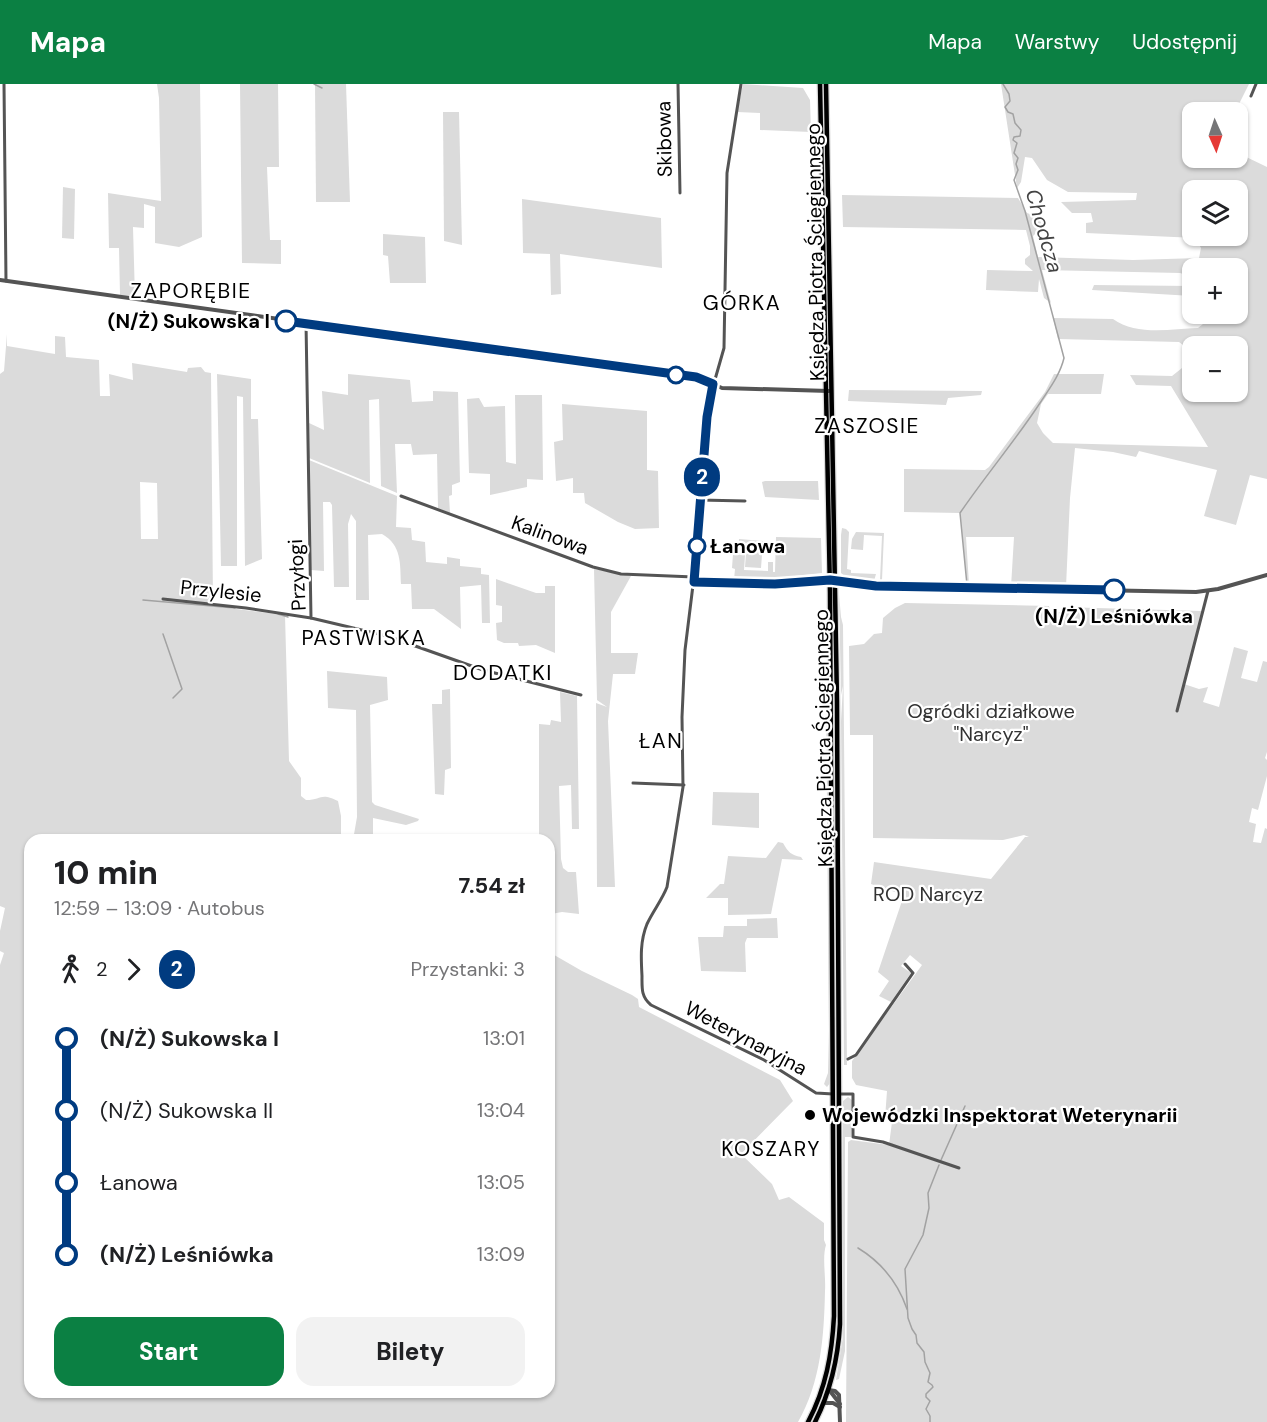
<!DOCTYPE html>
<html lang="pl">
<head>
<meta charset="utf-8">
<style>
	:root { --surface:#fff; --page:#f2f2f2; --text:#202124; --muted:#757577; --accent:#0b8043 }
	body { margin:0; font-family:"DM Sans",sans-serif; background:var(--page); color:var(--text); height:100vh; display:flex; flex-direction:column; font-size:22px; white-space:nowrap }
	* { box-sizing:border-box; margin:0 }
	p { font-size:20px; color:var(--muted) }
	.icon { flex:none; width:33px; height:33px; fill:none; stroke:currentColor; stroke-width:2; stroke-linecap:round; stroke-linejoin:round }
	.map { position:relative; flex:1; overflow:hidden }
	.side { position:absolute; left:24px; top:750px; width:531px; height:564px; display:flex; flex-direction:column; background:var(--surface); border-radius:18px; box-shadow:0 2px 4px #0004 }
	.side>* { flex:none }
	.badge { padding:0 12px; border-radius:20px; font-size:21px; line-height:39px }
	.needle { width:39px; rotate:177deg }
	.controls { position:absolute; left:1182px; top:18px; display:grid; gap:12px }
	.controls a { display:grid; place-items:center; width:66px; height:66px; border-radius:12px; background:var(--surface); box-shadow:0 2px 4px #0004; font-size:30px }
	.map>.badge { position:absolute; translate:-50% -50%; box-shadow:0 0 0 3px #fff }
	.legs { display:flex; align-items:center; gap:9px; height:66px; padding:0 30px; font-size:20px }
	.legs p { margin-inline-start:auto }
	.summary { display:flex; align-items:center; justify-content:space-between; height:102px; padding:0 30px }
	h1 { font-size:33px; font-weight:800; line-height:45px }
	.primary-button { display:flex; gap:12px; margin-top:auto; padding:12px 30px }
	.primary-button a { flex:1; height:69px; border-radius:18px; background:var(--accent); color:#fff; font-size:24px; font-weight:800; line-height:69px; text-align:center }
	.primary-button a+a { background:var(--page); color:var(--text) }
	ul { padding:0 30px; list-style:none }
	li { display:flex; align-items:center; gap:21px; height:72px; font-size:22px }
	li i { display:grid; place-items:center; width:9px; height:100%; margin:0 8px; background:currentColor }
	li i::after { content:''; width:15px; height:15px; margin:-8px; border:4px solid; border-radius:50%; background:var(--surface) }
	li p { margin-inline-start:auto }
	li:first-child i { background:linear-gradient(#0000 50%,currentColor 0) }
	li:last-child i { background:linear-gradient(currentColor 50%,#0000 0) }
	header { display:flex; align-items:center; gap:36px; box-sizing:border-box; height:84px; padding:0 30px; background:var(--accent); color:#fff }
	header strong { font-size:28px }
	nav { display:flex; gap:33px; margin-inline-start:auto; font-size:21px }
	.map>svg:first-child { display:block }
	.green { fill:#dbdbdb; fill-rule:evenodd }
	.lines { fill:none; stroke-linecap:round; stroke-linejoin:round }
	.stream { stroke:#a2a2a2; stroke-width:1.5 }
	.primary-casing { stroke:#dbdbdb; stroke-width:7 }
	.minor { stroke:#545454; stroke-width:3 }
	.tertiary { stroke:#545454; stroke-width:4 }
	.primary { stroke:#000; stroke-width:4.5 }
	.line-1-casing { stroke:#fff; stroke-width:14 }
	.line-1 { stroke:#003b80; stroke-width:9 }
	.stop-1-dot { fill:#fff; stroke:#003b80; stroke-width:3 }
	.poi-dot { fill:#000; stroke:#fff; stroke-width:2 }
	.labels { text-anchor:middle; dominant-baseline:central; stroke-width:4.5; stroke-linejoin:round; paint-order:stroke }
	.street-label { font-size:20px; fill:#000; stroke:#fff }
	.stop-label { font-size:20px; font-weight:bold; fill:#000; stroke:#fff; text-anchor:end }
	.park-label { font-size:20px; fill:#323232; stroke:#fff }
	.poi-label { font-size:20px; font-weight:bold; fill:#000; stroke:#fff; text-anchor:start }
	.water-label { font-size:21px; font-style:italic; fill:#434343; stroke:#fff }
	.neighbourhood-label { font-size:21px; letter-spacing:1.5px; fill:#000; stroke:#fff }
	.quarter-label { font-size:22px; letter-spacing:1.5px; fill:#000; stroke:#fff }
</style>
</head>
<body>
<header>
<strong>Mapa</strong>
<nav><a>Mapa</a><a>Warstwy</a><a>Udostępnij</a></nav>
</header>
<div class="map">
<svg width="1267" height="1338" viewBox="0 0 1267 1338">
	<rect width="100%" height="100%" fill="#fff"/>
	<g class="green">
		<path d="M157 0H200L202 153 179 163 155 159V123L144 120V144L133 143 135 214 120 211 119 164H109L108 109 161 117 159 14Z"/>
		<path d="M240 0H278L279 83H267L270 156H281V180L242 179Z"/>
		<path d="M315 0H346L350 118H316Z"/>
		<path d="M743 0 803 4 810 16 811 48 760 46V29L737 28Z"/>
		<path d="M1001 0H1249L1235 28H1192V74H1238V69L1267 83V395L1250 391 1236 441 1204 432 1217 386 1139 367 1136 373 1113 368 1075 364 1070 414 1066 503H1011L1014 453H966L969 500H967L960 429 904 428V385L985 386 989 383 1045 308 1054 290H1104L1101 310H1048L1041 320 1037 339 1043 349 1053 359 1208 363 1171 302 1136 301 1130 291 1172 292 1187 280 1188 265 1179 258 1058 255 1053 234 1113 235C1136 252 1171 245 1198 244L1203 240V230H1238V184H1192V199L1186 191 1180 189 1042 186 1051 219 1044 214 1039 195 1038 208 986 206 987 186 1033 187 1025 180V175L1030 171V162L1026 146 843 143 842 111 1018 114 1027 129C1035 132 1041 133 1042 143L1033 152 1038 173 1133 176 1199 174 1201 164 1196 154 1086 149V139L1093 138 1091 129H1072L1061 118 1136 116 1137 109 1068 108 1047 96 1032 74 1025 73 1021 98 1017 104ZM1192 106H1238V152H1192ZM1192 262H1238V308H1192Z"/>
		<path d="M443 28H459L462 161 444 157Z"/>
		<path d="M63 103 75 105 74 155 62 154Z"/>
		<path d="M522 115 661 134 662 184 560 170 561 210 551 211 550 170 523 169Z"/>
		<path d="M383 150 425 153 426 199H390L388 172 383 171Z"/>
		<path d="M1094 201 1192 202V212L1092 206Z"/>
		<path d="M7 250V262L55 270V252L65 253 66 273 99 276 100 312H110L109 290 133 296 132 279 187 288 188 284 201 283 205 288 211 289 213 522 285 531 289 677 301 694V712L306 716C322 716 320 708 338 717L341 732V756H30V1308H549V868L582 887 632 911 638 915 639 923 780 996 793 1017 741 1070 772 1100 779 1116 789 1113 824 1139V1156L826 1161C822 1173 826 1193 825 1207 824 1252 821 1298 798 1338H0V881L4 869 0 867V847L5 824 0 822V290L4 287ZM140 398 157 399 158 455H141Z"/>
		<path d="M217 290 251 295V335H258L262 475 245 482 243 313 237 312V482H221Z"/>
		<path d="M348 290 410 296 412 318 433 317V307L458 308 460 398 452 401V411L449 412 450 429 438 424 437 370 413 371 411 360H395L397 409 381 402 379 315 369 316 370 399 309 374V339L324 346 322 307 348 311Z"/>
		<path d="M849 306 982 307 981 311 948 314 946 321 848 317Z"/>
		<path d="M515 311H542L543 396 527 395V403L490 411V390L469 389 467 315 479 314 484 323 505 322 506 378 516 380Z"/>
		<path d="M562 320 647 327V386L658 387 659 444 635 445 618 438 585 419 584 409H573V394L556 397 554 358 563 356Z"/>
		<path d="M309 376 397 412 396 443 411 444 412 456 425 458 426 478 447 480V473L460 475V482L481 484V490L489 491 490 539H482L481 501 460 503 461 545 434 525H412L411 500H401C400 480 402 461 382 450L368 451 369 516H356V437L351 430 348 440 349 503H334L332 421 330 418H323L324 487 311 486Z"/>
		<path d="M765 397H818L819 416 765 413 762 398Z"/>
		<path d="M842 444 846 445 849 448 847 485 851 486V489L876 490 874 497 847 494 841 489V451Z"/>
		<path d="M856 448 884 449 882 496H880L882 452 864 451 863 466 851 465 852 455Z"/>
		<path d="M776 453 821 454 822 489 757 496H734L735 485 732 484 733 470 745 471 744 486 768 487V478H773V488H775Z"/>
		<path d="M739 455 763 457 761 484 745 483 746 470 738 469Z"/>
		<path d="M594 485 631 492 611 528V569H638L635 590H613L608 637 615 803H597L596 619 607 623 597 616Z"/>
		<path d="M496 495 536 509H545V502H555V569L536 561 519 562 518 559H504L497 556 496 539 502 538V522L496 521Z"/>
		<path d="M832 510 835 573 837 961 835 933Z"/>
		<path d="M839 510 841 533 843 541 847 981H844L841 637 843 602 841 611Z"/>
		<path d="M905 519 1049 522 1050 528H1061V523L1202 527 1184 600 1199 605 1208 603 1203 618 1219 623 1234 563 1248 567 1241 594 1257 598 1263 577 1267 578V668L1265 674 1267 676V692L1258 726 1252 724 1249 738 1256 740 1253 758 1261 759 1265 744 1267 745V1338H846L848 1058 851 1056 889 1061 892 1038 885 1034 887 1007 856 1001 852 994V977L922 881 910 871 901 882 911 889 891 918 879 912 889 897 878 888 904 811 871 800 874 778 991 795 1025 753H1029L1024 751 1003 756 873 754V651H850L849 562 864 560 874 550 882 549 883 534 895 524Z"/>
		<path d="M327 587 387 593 388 616 370 621 372 718 375 721 419 735 418 737 406 741 373 734V756H353L357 733 356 626 328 624Z"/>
		<path d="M450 605 451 684 445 686 444 711 435 710 432 620H442V606Z"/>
		<path d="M560 608 577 612 579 745H572L571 701 559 702 561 775 563 784 568 788H576L579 830 562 828 551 830 549 756H539V640L550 641 551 636 561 638Z"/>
		<path d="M826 613 828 617 830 948V999L827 1003 824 1000 828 989 829 946Z"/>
		<path d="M713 708 759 709V744L712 741Z"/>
		<path d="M778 758 783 759C788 768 791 771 801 773L803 776 782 775 771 830 728 831V814H706L720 800H724L728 772 766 774Z"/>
		<path d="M777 834 778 854H747L745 859 746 888 701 887 698 853H723L724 842H747V835Z"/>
		<path d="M848 1013 852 1016 851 1053H845V1267L839 1295 836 1296 843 1253V1017Z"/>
	</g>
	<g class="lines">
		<g class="stream">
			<path d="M314 0 322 4"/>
			<path d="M967 501 960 429C986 391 1015 357 1040 319 1049 305 1060 291 1064 274L1025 127 1014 96 1018 86 1016 80 1018 74 1014 69 1017 59 1013 56 1014 53 1020 52 1021 46 1015 39 1013 30 1008 28 1005 23 1010 17 1009 10 1003 0"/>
			<path d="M143 516 235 524"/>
			<path d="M278 530 288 533"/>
			<path d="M163 550 182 605 173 614"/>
			<path d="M941 1076 965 1022"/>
			<path d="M858 1164C881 1178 898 1199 907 1225"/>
			<path d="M930 1338V1332L926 1325 930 1317 926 1313V1310L933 1303 932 1301 928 1298 930 1289 925 1278 924 1268 917 1259 916 1251 912 1245 908 1234 905 1185 923 1151 929 1124 928 1109 939 1081"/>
		</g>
		<defs>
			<g id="primary">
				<path d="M808 1338C826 1304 832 1270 834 1232L830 509 820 0"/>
				<path d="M815 1338C831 1306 838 1275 840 1240L837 618 826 0"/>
			</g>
		</defs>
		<use href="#primary" class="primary-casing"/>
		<g class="minor">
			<path d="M4 0 6 197"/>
			<path d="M678 0 680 109"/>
			<path d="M741 0 727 89 724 264 710 313 707 333 694 493 685 566 682 633 683 703 667 803C662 816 653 827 647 840 640 857 641 874 642 892 642 904 641 913 651 921L764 976 816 1009 833 1010"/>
			<path d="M1251 12 1256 0"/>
			<path d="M306 239 311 534 387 552 483 586 581 611"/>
			<path d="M401 412 593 483 621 490 694 493"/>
			<path d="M700 416 745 417"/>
			<path d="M694 498 830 501"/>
			<path d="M802 498 830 496"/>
			<path d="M163 515 246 524 311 534"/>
			<path d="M1177 627 1208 507"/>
			<path d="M633 699 684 701"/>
			<path d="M848 975 856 971 913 889 905 880"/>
			<path d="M840 1010H853V1053L883 1058 959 1084"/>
		</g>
		<g class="tertiary">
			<path d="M0 196 696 293 722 304 829 307"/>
			<path d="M833 496 868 500"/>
			<path d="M833 501 1196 508 1218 505 1267 491"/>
			<path d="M829 1306 835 1307 839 1311 840 1338"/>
			<path d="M830 1307 840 1320"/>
			<path d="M824 1319H833L840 1323"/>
		</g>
		<use href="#primary" class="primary"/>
	</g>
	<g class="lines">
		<defs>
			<path id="line-1" d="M286 237 696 293 713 300 707 333 694 498 775 500 830 496 876 502 1114 506"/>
		</defs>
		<use href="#line-1" class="line-1-casing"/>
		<use href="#line-1" class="line-1"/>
	</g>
	<g class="stop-1-dot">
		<circle cx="286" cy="237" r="10"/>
		<circle cx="676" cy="291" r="8"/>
		<circle cx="697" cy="462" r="8"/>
		<circle cx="1114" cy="506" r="10"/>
	</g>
	<circle class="poi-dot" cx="810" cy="1031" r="6"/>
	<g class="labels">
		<g class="street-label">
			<text transform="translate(664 55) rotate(-91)">Skibowa</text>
			<text transform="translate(815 168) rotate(-91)">Księdza Piotra Ściegiennego</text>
			<text transform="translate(550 451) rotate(20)">Kalinowa</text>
			<text transform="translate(297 491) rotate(-93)">Przyłogi</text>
			<text transform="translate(221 507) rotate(6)">Przylesie</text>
			<text transform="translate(823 654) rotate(-91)">Księdza Piotra Ściegiennego</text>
			<text transform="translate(746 954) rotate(28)">Weterynaryjna</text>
		</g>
		<g class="stop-label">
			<text x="270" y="237">(N/Ż) Sukowska I</text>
			<text x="710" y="462" text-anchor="start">Łanowa</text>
			<text x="1114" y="532" text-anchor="middle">(N/Ż) Leśniówka</text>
		</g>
		<g class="park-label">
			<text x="991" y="627">Ogródki działkowe<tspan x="991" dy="23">"Narcyz"</tspan></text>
			<text x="928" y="810">ROD Narcyz</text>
		</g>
		<g class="poi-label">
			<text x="822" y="1031">Wojewódzki Inspektorat Weterynarii</text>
		</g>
		<g class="water-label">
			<text transform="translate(1044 147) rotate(74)">Chodcza</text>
		</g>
		<g class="neighbourhood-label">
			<text x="191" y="207">ZAPORĘBIE</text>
			<text x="742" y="219">GÓRKA</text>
			<text x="867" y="342">ZASZOSIE</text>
			<text x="364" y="554">PASTWISKA</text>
			<text x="661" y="657">ŁAN</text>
			<text x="771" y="1065">KOSZARY</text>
		</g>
		<g class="quarter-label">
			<text x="503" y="588">DODATKI</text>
		</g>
	</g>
</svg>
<div class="controls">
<a><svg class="needle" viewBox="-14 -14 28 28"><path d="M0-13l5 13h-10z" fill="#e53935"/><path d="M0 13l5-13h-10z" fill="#757577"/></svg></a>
<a><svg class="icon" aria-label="layers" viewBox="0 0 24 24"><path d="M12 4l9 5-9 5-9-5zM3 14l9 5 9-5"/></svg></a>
<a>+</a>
<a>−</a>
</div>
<b class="badge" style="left:702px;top:393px;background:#003b80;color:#fff">2</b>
<section class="side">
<div class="summary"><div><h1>10 min</h1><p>12:59 – 13:09 · Autobus</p></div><b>7.54 zł</b></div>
<div class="legs"><svg class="icon" aria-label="walk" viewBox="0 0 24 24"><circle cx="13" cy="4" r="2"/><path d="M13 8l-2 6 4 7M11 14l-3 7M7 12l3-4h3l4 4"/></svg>2<svg class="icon" aria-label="forward" viewBox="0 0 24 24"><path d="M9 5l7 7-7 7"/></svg><b class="badge" style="background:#003b80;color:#fff">2</b><p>Przystanki: 3</p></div>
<ul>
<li><i style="color:#003b80"></i><b>(N/Ż) Sukowska I</b><p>13:01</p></li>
<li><i style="color:#003b80"></i><span>(N/Ż) Sukowska II</span><p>13:04</p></li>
<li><i style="color:#003b80"></i><span>Łanowa</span><p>13:05</p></li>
<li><i style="color:#003b80"></i><b>(N/Ż) Leśniówka</b><p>13:09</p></li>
</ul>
<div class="primary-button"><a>Start</a><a>Bilety</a></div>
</section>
</div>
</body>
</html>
